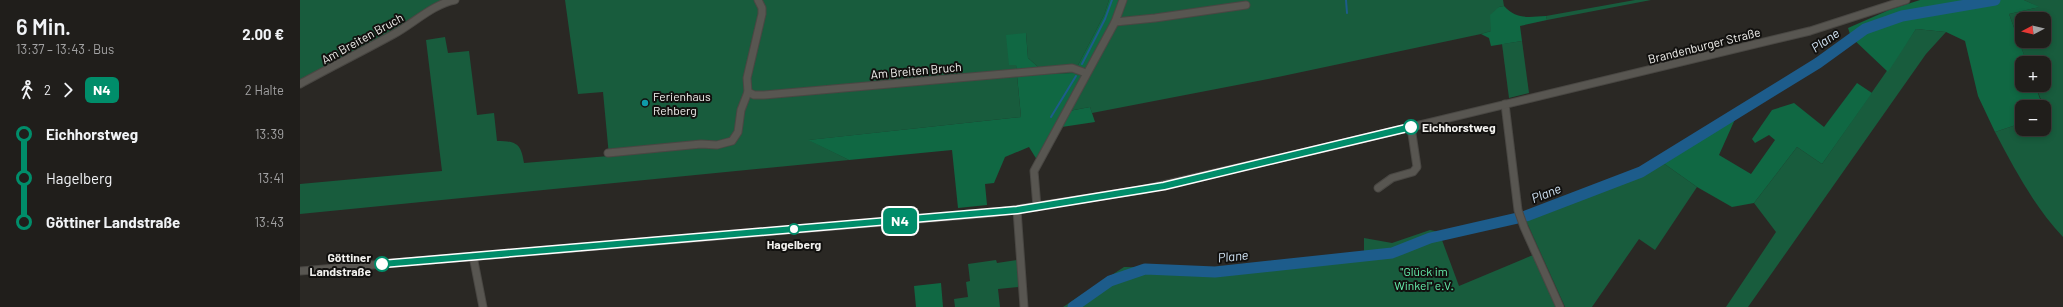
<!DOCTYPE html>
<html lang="de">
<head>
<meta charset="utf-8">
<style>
	:root { --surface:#201e1b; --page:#282724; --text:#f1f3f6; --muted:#a2a2a3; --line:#3d3c3a }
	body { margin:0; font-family:Barlow,sans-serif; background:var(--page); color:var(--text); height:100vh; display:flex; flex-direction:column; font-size:15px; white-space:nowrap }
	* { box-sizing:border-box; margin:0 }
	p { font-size:13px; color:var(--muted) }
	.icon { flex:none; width:22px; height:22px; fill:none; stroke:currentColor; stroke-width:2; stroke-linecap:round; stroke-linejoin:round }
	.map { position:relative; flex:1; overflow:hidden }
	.side { display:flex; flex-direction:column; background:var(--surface); width:300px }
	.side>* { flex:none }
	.badge { padding:0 8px; border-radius:6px; font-size:14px; line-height:26px }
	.needle { width:26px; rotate:263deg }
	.buttons { position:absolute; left:1715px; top:12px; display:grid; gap:8px }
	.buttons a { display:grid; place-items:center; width:36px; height:36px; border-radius:8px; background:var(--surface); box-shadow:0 2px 6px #0003,0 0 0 1px var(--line); font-size:20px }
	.map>.badge { position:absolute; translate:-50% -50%; box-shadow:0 0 0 2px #fff }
	.legs { display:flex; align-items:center; gap:6px; height:44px; padding:0 16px; font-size:13px }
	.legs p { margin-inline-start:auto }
	.headline { display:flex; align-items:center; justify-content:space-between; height:68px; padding:0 16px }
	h1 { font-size:22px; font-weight:600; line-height:30px }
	ul { padding:0 16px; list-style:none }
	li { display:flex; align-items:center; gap:14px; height:44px; font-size:15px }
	li i { display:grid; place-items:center; width:6px; height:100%; margin:0 5px; background:currentColor }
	li i::after { content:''; width:10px; height:10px; margin:-5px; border:3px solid; border-radius:50%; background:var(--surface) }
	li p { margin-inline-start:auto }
	li:first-child i { background:linear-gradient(#0000 50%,currentColor 0) }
	li:last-child i { background:linear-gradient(currentColor 50%,#0000 0) }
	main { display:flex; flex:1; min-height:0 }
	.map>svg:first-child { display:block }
	.green { fill:#185c3d; fill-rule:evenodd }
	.forest { fill:#106843 }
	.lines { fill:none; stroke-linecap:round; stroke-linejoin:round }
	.stream { stroke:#1d5c8b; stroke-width:2 }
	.river { stroke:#1d5c8b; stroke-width:11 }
	.minor-casing { stroke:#494743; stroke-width:9 }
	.minor { stroke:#585651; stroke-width:7 }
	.line-1-casing { stroke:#fff; stroke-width:9 }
	.line-1 { stroke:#008d6a; stroke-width:6 }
	.culture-dot { fill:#0f9aa8; stroke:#12110f; stroke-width:1.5 }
	.stop-1-dot { fill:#fff; stroke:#008d6a; stroke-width:2 }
	.labels { text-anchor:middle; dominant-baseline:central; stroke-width:4; stroke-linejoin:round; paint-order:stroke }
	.street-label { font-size:12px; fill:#f2f1ee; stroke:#12110f }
	.poi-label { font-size:12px; fill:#f2f1ee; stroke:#12110f; text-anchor:start }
	.stop-label { font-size:12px; font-weight:bold; fill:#f2f1ee; stroke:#12110f; text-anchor:start }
	.park-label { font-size:12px; fill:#66f0ad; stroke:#12110f }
	.water-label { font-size:13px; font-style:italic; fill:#cee1f2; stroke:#12110f }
</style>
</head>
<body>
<main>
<section class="side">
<div class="headline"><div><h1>6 Min.</h1><p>13:37 – 13:43 · Bus</p></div><b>2.00 €</b></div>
<div class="legs"><svg class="icon" aria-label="walk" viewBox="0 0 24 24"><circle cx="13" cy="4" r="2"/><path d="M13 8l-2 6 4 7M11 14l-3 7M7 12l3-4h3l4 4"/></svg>2<svg class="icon" aria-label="forward" viewBox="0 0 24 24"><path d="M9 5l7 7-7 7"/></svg><b class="badge" style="background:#008d6a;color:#fff">N4</b><p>2 Halte</p></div>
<ul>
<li><i style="color:#008d6a"></i><b>Eichhorstweg</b><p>13:39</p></li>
<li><i style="color:#008d6a"></i><span>Hagelberg</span><p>13:41</p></li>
<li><i style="color:#008d6a"></i><b>Göttiner Landstraße</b><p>13:43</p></li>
</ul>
</section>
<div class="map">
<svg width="1763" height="307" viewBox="0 0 1763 307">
	<rect width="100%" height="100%" fill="#2a2824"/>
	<g class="green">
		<path d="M0 0H145L96 30 0 81Z"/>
		<path d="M265 0H809L804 15 774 73 746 74 728 58 726 33 709 65H716L721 117 509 140 549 160 0 214V184L142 171 126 40 145 37 148 53 169 51 177 115 194 113 197 141C217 141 221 144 224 163L309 156 303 92 278 94Z"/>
		<path d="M820 0H1203L1204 6 1199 7 1191 31 1181 34 978 77 792 113 790 107 769 111Z"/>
		<path d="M1335 0H1351L1247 20 1246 16Z"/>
		<path d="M1724 0H1763V237C1734 206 1715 170 1695 132L1722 123V129H1744V107L1735 85H1744V63H1727L1709 14 1739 7ZM1722 19H1744V41H1722Z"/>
		<path d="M1616 29 1646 32 1626 54 1448 307H1426L1476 232 1454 203 1497 147 1522 164Z"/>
		<path d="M1222 41 1229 93 1209 98 1202 44Z"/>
		<path d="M1359 160 1397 187 1355 250 1339 239 1292 307H1265L1223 214 1341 172Z"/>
		<path d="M1130 230 1139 232 1159 286 1233 255 1257 307H763L824 267 920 268 987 263 1064 253V238L1092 243Z"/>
		<path d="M696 260 697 263 717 260 719 287 698 289 700 307H655L654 299 668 297 666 282 670 281 668 264Z"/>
	</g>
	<g class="forest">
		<path d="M809 0H820L813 21 769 111 790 107 795 122 755 128 737 160 729 147 705 157 694 183 685 184 687 205 658 208 652 150 549 160 508 140 721 117 716 65H709L706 35 726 33 728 58 746 74 774 73 804 15Z"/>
		<path d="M1620 0H1724L1740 7 1709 14 1727 63H1722V85H1735L1743 107H1722V123L1695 132 1678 96 1665 41 1646 32 1616 29 1588 72 1551 37 1548 28 1589 10Z"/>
		<path d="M1204 6C1217 20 1229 17 1246 16L1247 20 1220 26 1222 41 1191 46 1189 38 1181 34 1191 31 1190 15 1199 7Z"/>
		<path d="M1557 83 1572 93 1522 164 1497 147 1454 203 1432 207 1397 187 1359 160 1440 108 1419 155 1451 174 1475 140 1469 135 1455 143 1452 139 1472 110 1494 103 1524 127Z"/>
		<path d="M641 283 643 307H616L614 286Z"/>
	</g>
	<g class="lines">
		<g class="stream">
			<path d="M1046 0 1047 13"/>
			<path d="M782 64 805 19 812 0"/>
			<path d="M751 117 776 76"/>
		</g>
		<path class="river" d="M773 307 810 281 845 269 915 272 1092 253 1130 238 1226 216 1341 172 1518 63 1565 29 1602 16 1695 0"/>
		<defs>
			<g id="minor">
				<path d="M815 22 855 18 946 5"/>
				<path d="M0 84C31 67 63 51 94 34 114 23 133 4 155 0"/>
				<path d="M448 92 454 95H464L772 68 786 73"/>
				<path d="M1205 104 1218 210 1224 227 1260 307"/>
				<path d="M308 153 401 144 417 145 432 141 438 132 441 110 448 92 447 78 462 14V8L458 0"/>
				<path d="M1078 188 1092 178 1113 172 1117 167 1111 127"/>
				<path d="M737 207 734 171 815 22 823 0"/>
				<path d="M717 210 724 307"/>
				<path d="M173 256 183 307"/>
				<path d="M0 271 692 213 841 190 1024 148 1510 31 1606 0"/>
			</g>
		</defs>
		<use href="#minor" class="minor-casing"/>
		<use href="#minor" class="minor"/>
	</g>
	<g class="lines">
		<defs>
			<path id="line-1" d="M82 264 717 210 864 186 1111 127"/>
		</defs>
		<use href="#line-1" class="line-1-casing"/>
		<use href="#line-1" class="line-1"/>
	</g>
	<circle class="culture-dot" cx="345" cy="103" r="4"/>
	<g class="stop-1-dot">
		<circle cx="1111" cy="127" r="7"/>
		<circle cx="494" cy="229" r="5"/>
		<circle cx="82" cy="264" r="7"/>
	</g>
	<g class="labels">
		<g class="street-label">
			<text transform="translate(62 38) rotate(-29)">Am Breiten Bruch</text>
			<text transform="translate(1404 45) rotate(-14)">Brandenburger Straße</text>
			<text transform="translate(616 70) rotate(-5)">Am Breiten Bruch</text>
		</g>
		<g class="poi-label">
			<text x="353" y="96">Ferienhaus<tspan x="353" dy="14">Rehberg</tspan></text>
		</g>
		<g class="stop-label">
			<text x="1122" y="127">Eichhorstweg</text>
			<text x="494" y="244" text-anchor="middle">Hagelberg</text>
			<text x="71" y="257" text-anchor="end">Göttiner<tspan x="71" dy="14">Landstraße</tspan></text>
		</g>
		<g class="park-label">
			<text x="1124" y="271">"Glück im<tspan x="1124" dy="14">Winkel" e.V.</tspan></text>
		</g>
		<g class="water-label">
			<text transform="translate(1525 40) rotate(-35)">Plane</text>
			<text transform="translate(1246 193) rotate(-21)">Plane</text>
			<text transform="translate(933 256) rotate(-6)">Plane</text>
		</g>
	</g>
</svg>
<div class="buttons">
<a><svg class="needle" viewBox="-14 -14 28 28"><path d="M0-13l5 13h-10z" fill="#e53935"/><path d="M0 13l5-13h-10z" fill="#a2a2a3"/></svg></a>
<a>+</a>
<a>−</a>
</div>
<b class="badge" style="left:600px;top:221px;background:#008d6a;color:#fff">N4</b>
</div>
</main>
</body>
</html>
